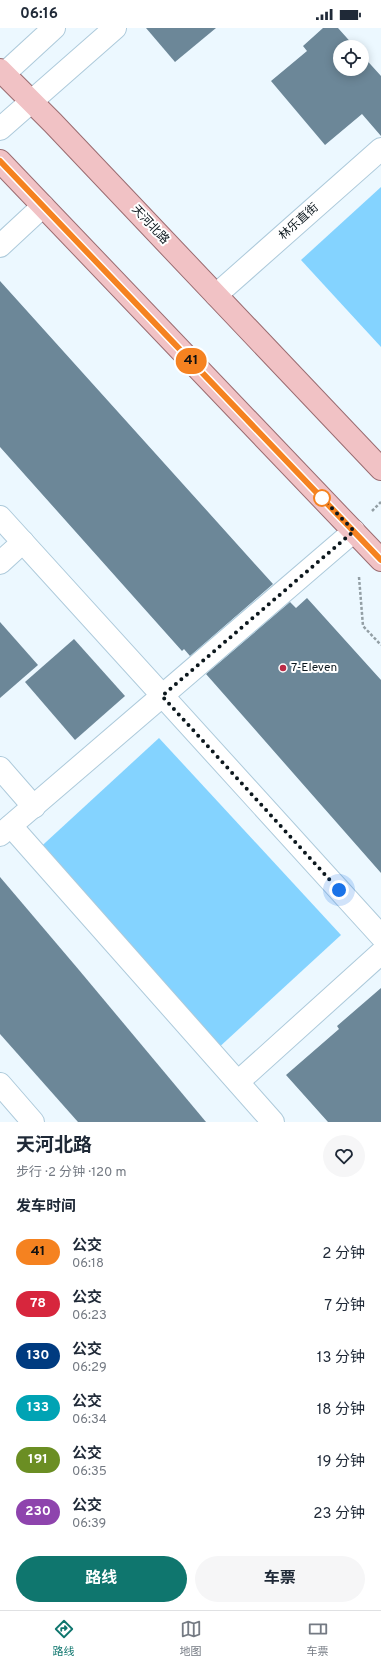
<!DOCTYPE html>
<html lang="zh">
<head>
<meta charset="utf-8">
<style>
	:root { --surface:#fff; --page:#f6f6f7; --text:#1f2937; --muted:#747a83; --line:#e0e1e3; --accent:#0f766e }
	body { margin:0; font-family:Overpass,"Noto Sans SC",sans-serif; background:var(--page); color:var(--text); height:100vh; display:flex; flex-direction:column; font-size:15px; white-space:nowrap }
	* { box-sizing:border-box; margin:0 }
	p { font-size:13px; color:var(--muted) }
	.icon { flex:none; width:22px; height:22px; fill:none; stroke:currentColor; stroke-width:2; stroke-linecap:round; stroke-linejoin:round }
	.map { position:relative; height:1094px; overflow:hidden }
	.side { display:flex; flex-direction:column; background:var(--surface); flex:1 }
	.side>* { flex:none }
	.badge { padding:0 8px; border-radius:13px; font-size:14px; line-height:26px }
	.buttons { position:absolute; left:333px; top:12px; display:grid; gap:8px }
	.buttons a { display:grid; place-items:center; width:36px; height:36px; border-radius:50%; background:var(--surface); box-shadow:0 2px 10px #0003; font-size:20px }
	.you { position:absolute; width:20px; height:20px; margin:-10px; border:3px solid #fff; border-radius:50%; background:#1a73e8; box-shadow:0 0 0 6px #1a73e833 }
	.map>.badge { position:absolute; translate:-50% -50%; box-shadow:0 0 0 2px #fff }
	h2 { padding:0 16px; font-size:15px; line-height:36px }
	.round { display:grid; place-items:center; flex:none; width:42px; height:42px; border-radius:21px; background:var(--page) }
	.summary { display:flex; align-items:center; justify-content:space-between; height:68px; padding:0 16px }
	h1 { font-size:19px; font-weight:700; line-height:30px }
	.cta { display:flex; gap:8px; margin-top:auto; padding:8px 16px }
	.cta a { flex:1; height:46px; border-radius:24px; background:var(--accent); color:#fff; font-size:16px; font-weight:700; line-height:46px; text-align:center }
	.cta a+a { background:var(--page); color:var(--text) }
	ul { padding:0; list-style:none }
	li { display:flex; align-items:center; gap:12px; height:52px; padding:0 16px }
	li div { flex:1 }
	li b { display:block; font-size:15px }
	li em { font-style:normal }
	li .badge { min-width:44px; font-weight:700; text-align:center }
	.status { display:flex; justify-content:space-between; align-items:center; height:28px; padding:0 20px; background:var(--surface); direction:ltr }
	.status svg { height:11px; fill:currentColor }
	.dock { display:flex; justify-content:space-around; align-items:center; height:56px; border-top:1px solid var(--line); background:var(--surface); font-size:11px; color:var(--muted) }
	.dock a { display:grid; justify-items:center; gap:2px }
	.dock .current { color:var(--accent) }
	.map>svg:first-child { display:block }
	.green { fill:#84d3ff }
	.building { fill:#6c8798 }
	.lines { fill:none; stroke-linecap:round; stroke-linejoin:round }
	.minor-casing { stroke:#adcadb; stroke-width:24 }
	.major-casing { stroke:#9a6c71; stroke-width:24 }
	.path { stroke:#939fa5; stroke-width:2.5; stroke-dasharray:3 2; stroke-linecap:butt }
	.minor { stroke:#fff; stroke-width:22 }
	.major { stroke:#f1c2c5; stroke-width:22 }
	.line-casing { stroke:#fff; stroke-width:9 }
	.line { stroke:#f58220; stroke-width:6 }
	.walk { stroke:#0c171d; stroke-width:4; stroke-dasharray:0 7.2 }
	.stop-dot { fill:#fff; stroke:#f58220; stroke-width:2 }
	.poi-dot { fill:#bc2b46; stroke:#fff; stroke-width:1.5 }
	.labels { text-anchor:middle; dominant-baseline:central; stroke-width:4; stroke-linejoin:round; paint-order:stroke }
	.street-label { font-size:12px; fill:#0c171d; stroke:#fff }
	.poi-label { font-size:12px; fill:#0c171d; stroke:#fff; text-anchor:start }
</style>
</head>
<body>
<div class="status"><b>06:16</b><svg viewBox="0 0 49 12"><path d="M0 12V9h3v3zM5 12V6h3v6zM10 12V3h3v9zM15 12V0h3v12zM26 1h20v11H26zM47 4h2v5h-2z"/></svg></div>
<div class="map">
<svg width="381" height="1094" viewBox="0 0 381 1094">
	<rect width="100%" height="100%" fill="#ecf8ff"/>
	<g class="green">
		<path d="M381 159V319L301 232Z"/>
		<path d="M159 710 341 907 215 1023 33 826Z"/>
	</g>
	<g class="building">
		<path d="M146 0H216L175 34Z"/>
		<path d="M323 0H338L355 19H340V41H362V27L381 48V108L362 86 325 117 271 53 307 23 303 18Z"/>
		<path d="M0 253 273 556 190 628 184 621 182 623 0 419Z"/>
		<path d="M307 570 381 652V845L206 646 290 574 296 580Z"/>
		<path d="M0 594 38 637 0 670Z"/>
		<path d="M74 611 125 668 75 712 25 654Z"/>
		<path d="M0 849 79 942 206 1094H78L0 1006Z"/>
		<path d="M381 960V1094H328L286 1047 339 1001 337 998Z"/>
	</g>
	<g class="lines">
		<defs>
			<g id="minor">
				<path d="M4 46 54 0"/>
				<path d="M0 101 115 0"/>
				<path d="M0 218 43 178"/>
				<path d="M216 267 381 121"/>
				<path d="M0 489 381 908"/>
				<path d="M0 535 23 514"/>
				<path d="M0 740 34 779"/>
				<path d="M11 798 273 1094"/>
				<path d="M0 807 354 503"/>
				<path d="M238 1054 381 925"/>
				<path d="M0 1056 33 1094"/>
			</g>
			<g id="major">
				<path d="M0 42 53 95 381 441"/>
				<path d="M0 133 381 532"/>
			</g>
		</defs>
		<use href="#minor" class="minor-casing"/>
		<use href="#major" class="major-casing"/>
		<g class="path">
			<path d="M372 483 381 474"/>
			<path d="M359 549 363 598 381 617"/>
		</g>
		<use href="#minor" class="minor"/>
		<use href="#major" class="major"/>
	</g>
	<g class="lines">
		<defs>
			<path id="line" d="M0 133 381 532"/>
		</defs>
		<use href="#line" class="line-casing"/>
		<use href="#line" class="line"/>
		<path class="walk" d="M322 470 354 503 162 668 339 862"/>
	</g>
	<circle class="stop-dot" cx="322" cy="470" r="8"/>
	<circle class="poi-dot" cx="283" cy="640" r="4"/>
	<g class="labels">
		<g class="street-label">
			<text transform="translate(299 194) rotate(-42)">林乐直街</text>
			<text transform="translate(150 197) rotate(47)">天河北路</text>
		</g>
		<g class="poi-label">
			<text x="291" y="640">7-Eleven</text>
		</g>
	</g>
</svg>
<div class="buttons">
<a><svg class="icon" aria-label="locate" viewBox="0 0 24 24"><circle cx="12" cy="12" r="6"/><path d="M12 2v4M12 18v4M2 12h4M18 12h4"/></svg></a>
</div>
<div class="you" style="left:339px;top:862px"></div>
<b class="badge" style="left:191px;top:333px;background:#f58220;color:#111">41</b>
</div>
<section class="side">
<div class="summary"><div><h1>天河北路</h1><p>步行 · 2 分钟 · 120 m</p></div><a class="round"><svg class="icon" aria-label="heart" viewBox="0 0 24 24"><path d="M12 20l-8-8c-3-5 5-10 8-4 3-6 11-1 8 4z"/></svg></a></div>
<h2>发车时间</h2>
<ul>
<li><span class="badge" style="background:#f58220;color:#111">41</span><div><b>公交</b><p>06:18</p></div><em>2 分钟</em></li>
<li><span class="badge" style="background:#d7263d;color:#fff">78</span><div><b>公交</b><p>06:23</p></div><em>7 分钟</em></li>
<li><span class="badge" style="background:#003b80;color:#fff">130</span><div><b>公交</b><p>06:29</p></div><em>13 分钟</em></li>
<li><span class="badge" style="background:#00a3b4;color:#fff">133</span><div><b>公交</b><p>06:34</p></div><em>18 分钟</em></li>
<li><span class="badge" style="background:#6b8e23;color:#fff">191</span><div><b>公交</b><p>06:35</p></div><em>19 分钟</em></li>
<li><span class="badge" style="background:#8e44ad;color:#fff">230</span><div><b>公交</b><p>06:39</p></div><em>23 分钟</em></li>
</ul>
<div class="cta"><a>路线</a><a>车票</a></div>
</section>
<nav class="dock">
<a class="current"><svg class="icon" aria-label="directions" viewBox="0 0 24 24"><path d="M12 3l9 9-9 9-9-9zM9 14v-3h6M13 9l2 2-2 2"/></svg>路线</a>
<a><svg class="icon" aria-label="map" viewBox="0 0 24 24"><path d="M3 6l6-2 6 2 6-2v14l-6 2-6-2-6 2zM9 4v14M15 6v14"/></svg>地图</a>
<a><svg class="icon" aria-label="tickets" viewBox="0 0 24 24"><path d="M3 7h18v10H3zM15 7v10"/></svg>车票</a>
</nav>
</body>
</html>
